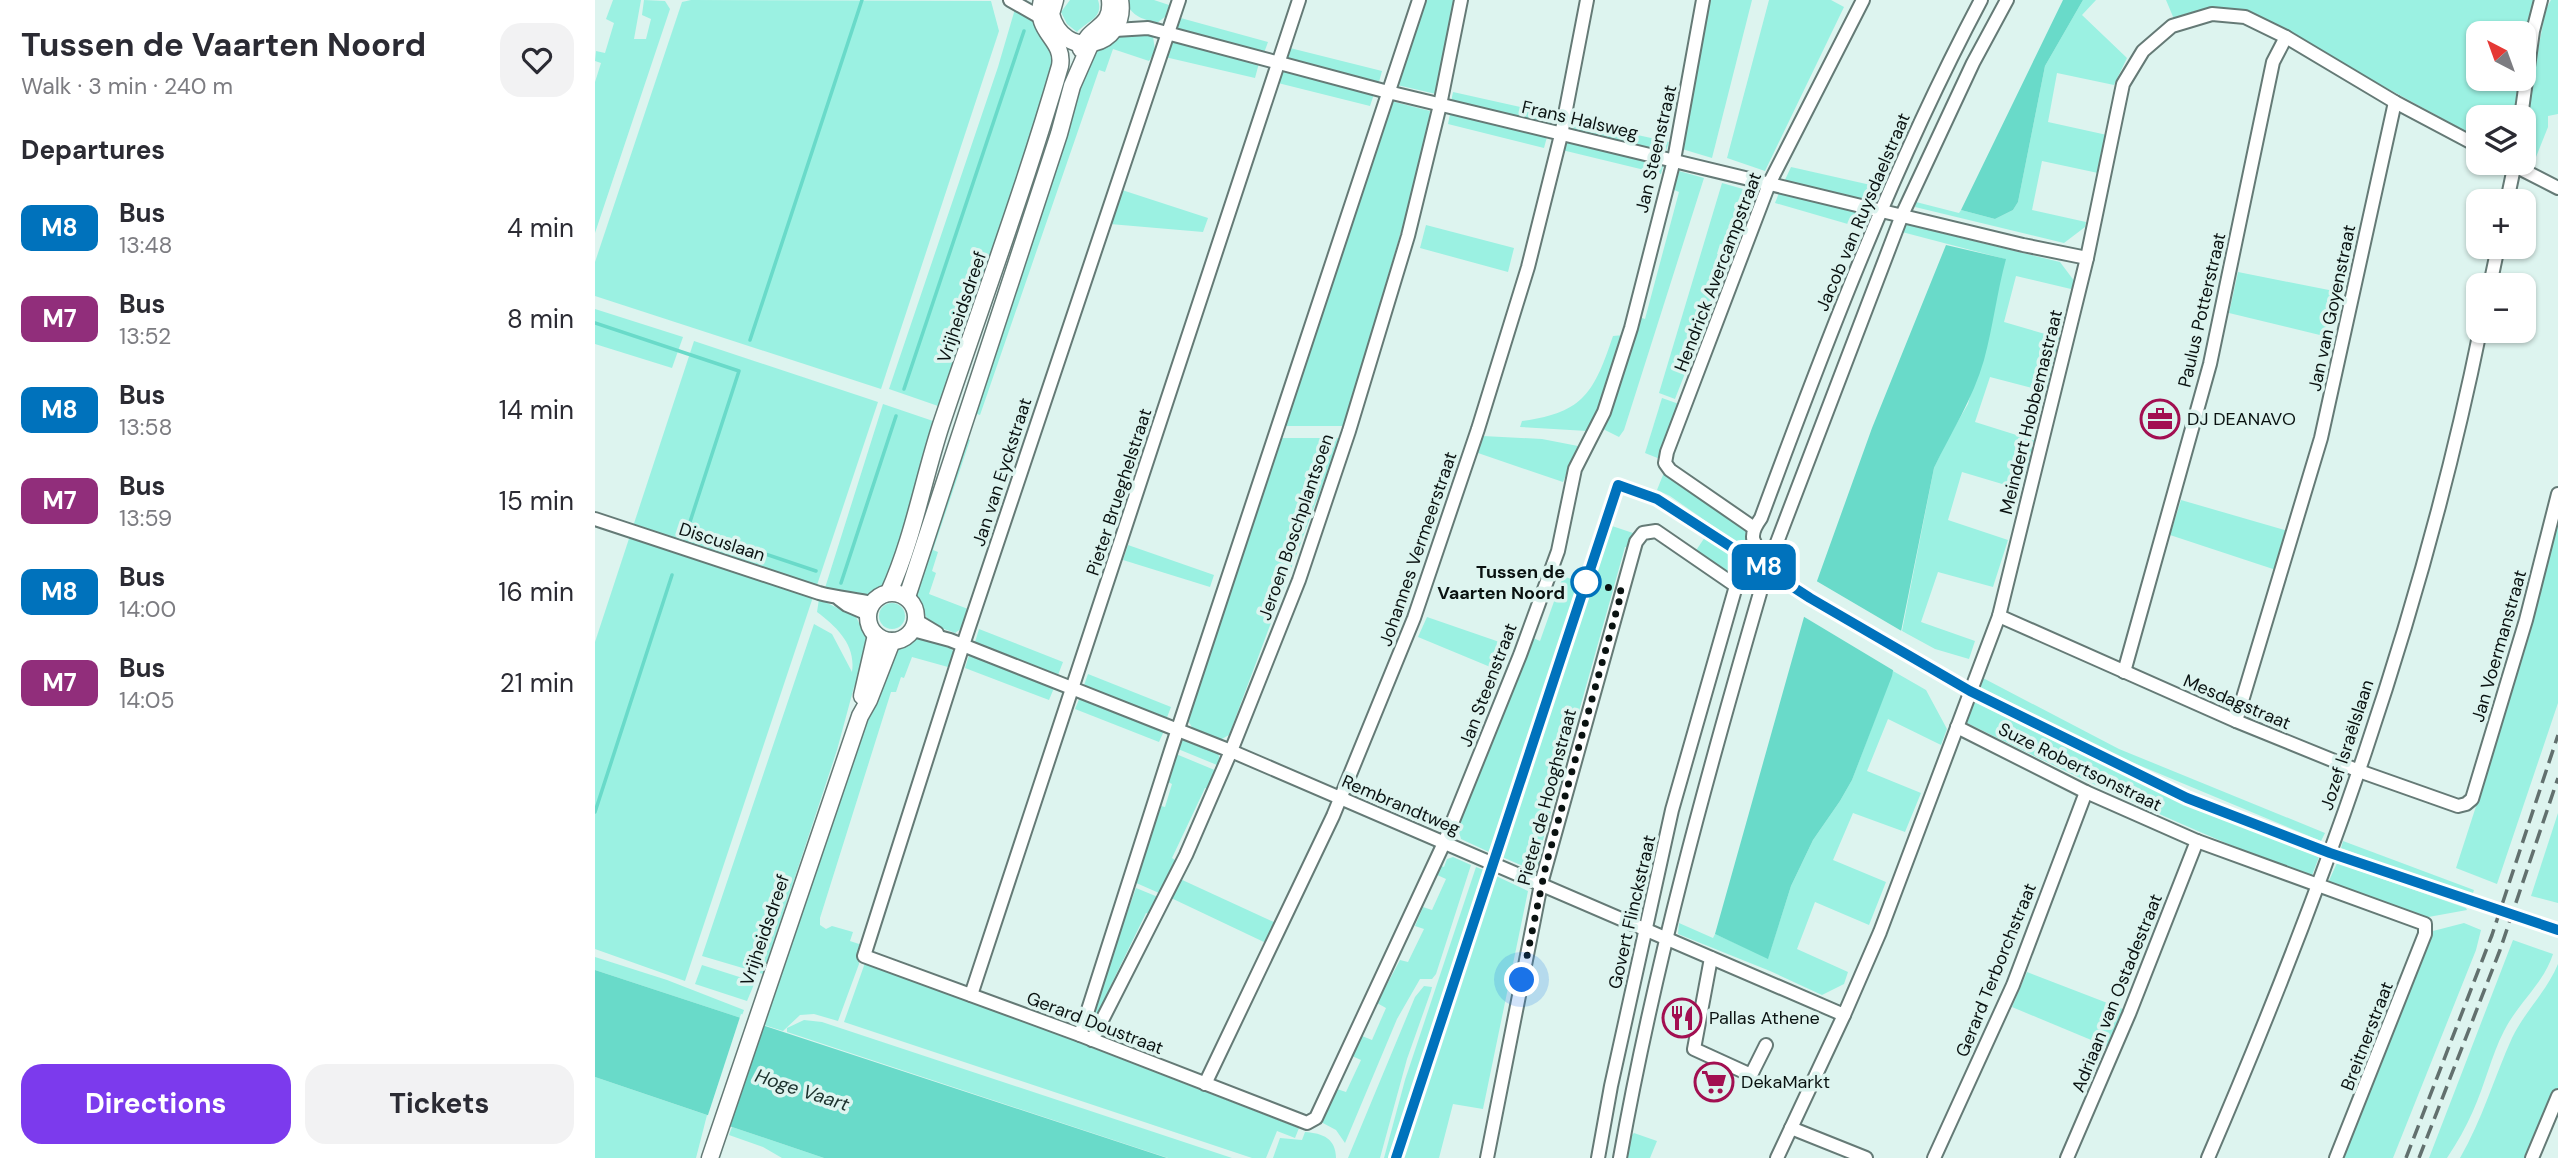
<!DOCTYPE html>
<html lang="en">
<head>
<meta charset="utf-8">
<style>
	:root { --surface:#fff; --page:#f2f2f3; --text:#2b2b33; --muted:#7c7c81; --accent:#7c3aed }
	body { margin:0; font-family:"DM Sans",sans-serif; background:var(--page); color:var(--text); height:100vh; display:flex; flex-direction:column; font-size:26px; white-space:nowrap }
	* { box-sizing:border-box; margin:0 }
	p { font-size:23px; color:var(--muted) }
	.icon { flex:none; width:38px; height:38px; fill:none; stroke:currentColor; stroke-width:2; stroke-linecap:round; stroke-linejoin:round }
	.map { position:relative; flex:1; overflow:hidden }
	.drawer { display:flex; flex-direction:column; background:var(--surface); width:595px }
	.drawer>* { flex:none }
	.badge { padding:0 14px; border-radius:10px; font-size:24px; line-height:46px }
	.needle { width:46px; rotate:319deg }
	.controls { position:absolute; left:1871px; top:21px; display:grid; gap:14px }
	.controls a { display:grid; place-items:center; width:70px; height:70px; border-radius:14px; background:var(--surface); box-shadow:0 2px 5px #0004; font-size:35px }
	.you { position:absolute; width:35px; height:35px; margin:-18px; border:5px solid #fff; border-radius:50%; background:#1a73e8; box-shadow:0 0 0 10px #1a73e833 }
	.map>.badge { position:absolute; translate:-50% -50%; box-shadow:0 0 0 4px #fff }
	h2 { padding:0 21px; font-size:26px; line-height:63px }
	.round { display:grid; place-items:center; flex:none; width:74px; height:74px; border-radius:21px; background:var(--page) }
	.summary { display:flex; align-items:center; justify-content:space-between; height:119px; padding:0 21px }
	h1 { font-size:33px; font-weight:700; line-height:52px }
	.button { display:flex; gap:14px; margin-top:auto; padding:14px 21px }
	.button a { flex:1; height:80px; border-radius:21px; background:var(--accent); color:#fff; font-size:28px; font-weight:700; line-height:80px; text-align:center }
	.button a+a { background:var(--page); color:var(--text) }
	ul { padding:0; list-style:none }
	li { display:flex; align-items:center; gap:21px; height:91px; padding:0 21px }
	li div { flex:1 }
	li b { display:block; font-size:26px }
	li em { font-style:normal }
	li .badge { min-width:77px; font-weight:700; text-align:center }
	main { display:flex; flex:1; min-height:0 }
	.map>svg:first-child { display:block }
	.green { fill:#9bf1e2 }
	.water { fill:#69dac9 }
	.pier { fill:#ddf4ef }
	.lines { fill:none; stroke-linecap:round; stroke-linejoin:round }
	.stream { stroke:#69dac9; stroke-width:3.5 }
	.minor-casing { stroke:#657a76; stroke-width:16 }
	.major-casing { stroke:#657a76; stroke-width:19 }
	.minor { stroke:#fff; stroke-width:12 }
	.major { stroke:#fff; stroke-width:16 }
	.rail { stroke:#62706e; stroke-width:3.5; stroke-dasharray:14 7; stroke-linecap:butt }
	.line-casing { stroke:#fff; stroke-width:16 }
	.line { stroke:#0072bc; stroke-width:10 }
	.walk { stroke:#0a1211; stroke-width:7; stroke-dasharray:0 12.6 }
	.stop-dot { fill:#fff; stroke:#0072bc; stroke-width:3.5 }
	.labels { text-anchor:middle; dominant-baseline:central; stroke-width:7; stroke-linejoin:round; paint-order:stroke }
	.street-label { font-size:18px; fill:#0a1211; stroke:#ddf4ef }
	.poi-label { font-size:18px; fill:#0a1211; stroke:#ddf4ef; text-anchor:start }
	.stop-label { font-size:18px; font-weight:bold; fill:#0a1211; stroke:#ddf4ef; text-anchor:end }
	.water-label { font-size:19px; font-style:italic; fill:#1b302c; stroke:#ddf4ef }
</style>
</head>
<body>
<main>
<section class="drawer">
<div class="summary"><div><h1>Tussen de Vaarten Noord</h1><p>Walk · 3 min · 240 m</p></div><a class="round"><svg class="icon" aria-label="heart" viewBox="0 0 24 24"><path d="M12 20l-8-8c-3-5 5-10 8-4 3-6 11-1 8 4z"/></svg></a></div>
<h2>Departures</h2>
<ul>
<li><span class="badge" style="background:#0072bc;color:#fff">M8</span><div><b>Bus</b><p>13:48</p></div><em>4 min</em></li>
<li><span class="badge" style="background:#912e7b;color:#fff">M7</span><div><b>Bus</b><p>13:52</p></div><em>8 min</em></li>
<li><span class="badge" style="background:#0072bc;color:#fff">M8</span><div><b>Bus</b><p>13:58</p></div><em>14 min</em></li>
<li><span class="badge" style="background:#912e7b;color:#fff">M7</span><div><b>Bus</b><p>13:59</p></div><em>15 min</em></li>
<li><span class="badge" style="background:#0072bc;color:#fff">M8</span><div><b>Bus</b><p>14:00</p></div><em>16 min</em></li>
<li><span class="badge" style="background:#912e7b;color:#fff">M7</span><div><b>Bus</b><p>14:05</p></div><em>21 min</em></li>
</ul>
<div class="button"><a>Directions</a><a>Tickets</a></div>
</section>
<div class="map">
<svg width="1963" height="1158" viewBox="0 0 1963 1158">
	<rect width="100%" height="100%" fill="#ddf4ef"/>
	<g class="green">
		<path d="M18 0H46L39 39H51L56 19 47 15 49 0 70 1 75 9 0 233V82L6 63 0 61 1 51 10 53 19 23 11 19Z"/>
		<path d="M96 0 396 1 404 31 286 389 0 296V262L87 2Z"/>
		<path d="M475 0H503C509 18 492 21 482 32L472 24 466 12Z"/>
		<path d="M530 0H559L574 5 571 16 562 23C547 19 536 16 530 0Z"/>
		<path d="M830 0H861L841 94 802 85Z"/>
		<path d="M1113 0H1157L1117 158 1087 149Z"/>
		<path d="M1174 0H1236L1249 7 1170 171 1132 158Z"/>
		<path d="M1488 0H1501L1487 15 1532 58 1519 85 1462 73 1453 122 1512 135 1503 173 1447 161 1437 210 1491 222 1490 227 1469 243 1320 207 1321 202 1364 213 1366 210 1400 219 1418 210 1423 202 1450 66Z"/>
		<path d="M1571 0H1941L1929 58 1928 33H1883V79H1924L1918 117H1883V138L1658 15C1630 7 1605 6 1579 19Z"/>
		<path d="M1956 0H1963V114L1953 116V127L1937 167 1929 162V121L1951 9Z"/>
		<path d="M420 9C426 12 435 16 440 21 453 35 457 57 458 75L346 407 294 389 403 67Z"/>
		<path d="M582 17 673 42 669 53 578 31Z"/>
		<path d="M523 35 558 36 560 51 554 61 518 49 510 72 504 70 385 415 379 413 494 56Z"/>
		<path d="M576 40 664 63 660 78 570 57Z"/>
		<path d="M695 48 787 71 784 82 692 59Z"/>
		<path d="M687 70 779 94 775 106 683 83Z"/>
		<path d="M858 92 957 114 955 125 856 102Z"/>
		<path d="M796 101 835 111 827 160 749 426H689Z"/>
		<path d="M855 114 952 137 949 148 853 124Z"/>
		<path d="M975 120 1074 142 1071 151 973 131Z"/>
		<path d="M970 140 1069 163 1066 174 967 150Z"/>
		<path d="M1196 167 1289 188 1282 202 1189 182Z"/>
		<path d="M1084 171 1109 178 1029 430 1024 437 1006 428 1044 317 1050 319 1084 192 1077 189Z"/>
		<path d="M1127 183 1162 193 1139 247 1125 244 1122 254 1134 260 1080 399 1064 393Z"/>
		<path d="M527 190 613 218 608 232 515 224Z"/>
		<path d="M1184 193 1271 214 1275 219 1270 229 1180 203Z"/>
		<path d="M1310 224 1465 262 1480 282 1476 289 1421 276 1409 322 1464 338 1452 392 1395 377 1380 422 1441 441 1424 489 1367 472 1353 520 1413 540 1398 587 1343 572 1326 622 1380 641 1374 659 1340 649 1307 631 1339 468 1352 440 1373 404 1410 259 1307 232Z"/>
		<path d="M831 225 919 248 913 272 825 248Z"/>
		<path d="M1643 272 1744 292 1733 337 1634 313Z"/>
		<path d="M0 309 88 337 77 368 0 344Z"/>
		<path d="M1029 335 1004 414 992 431 925 427 927 421C989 413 999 392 1018 336Z"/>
		<path d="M99 341 283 402 90 981 0 949V642Z"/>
		<path d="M1067 398 1084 404 1065 459 1050 453Z"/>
		<path d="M288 404 341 422C334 449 302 579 283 591 268 600 246 592 230 588Z"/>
		<path d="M888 436 947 439 983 446 968 482 883 453Z"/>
		<path d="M367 437 375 440 338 550 343 552 337 571 341 573 334 594 373 609 367 628 360 633C331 622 335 624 320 597Z"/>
		<path d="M685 438H745L634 735 625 740 598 729 592 719Z"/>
		<path d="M1070 470 1149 527 1161 556 1075 496 1062 490Z"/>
		<path d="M1586 500 1693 531 1681 570 1575 535Z"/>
		<path d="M1963 511V703L1902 884 1861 868 1897 757Z"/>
		<path d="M1017 526 1041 534 1035 547H1030L943 858 948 860 946 866 941 865 935 869 907 857Z"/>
		<path d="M1110 537 1169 578 1135 577 1100 552Z"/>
		<path d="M533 545 619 575 615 587 528 560Z"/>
		<path d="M968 576 984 582 894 852 866 839 864 832 866 825 862 823 936 637 945 641Z"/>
		<path d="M224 599 261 617 273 640 265 676 259 687 242 750 168 974 107 956 219 624 237 634 257 672C261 645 242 627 222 612Z"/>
		<circle cx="297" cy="616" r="13"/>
		<path d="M832 617 916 646 905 671 823 637Z"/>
		<path d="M384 629 468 662 463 675 380 642Z"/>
		<path d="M322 638C336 639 350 641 359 652L353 667 317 657 309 678 306 677 301 692H296L225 918V925L231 929 237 926 258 932 255 941 267 945 263 956 264 964 243 1021 219 1014 205 1015 188 1031 169 1025 240 811 300 647Z"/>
		<path d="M374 655 459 688 454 700 370 668Z"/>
		<path d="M1298 671 1331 690 1352 729 1346 745 1293 719 1272 771 1326 793 1310 832 1258 813 1238 860 1291 882 1274 925 1220 902 1202 949 1253 972 1249 984 1227 995 1175 971 1083 934 1084 923 1118 938 1120 934 1173 958 1196 886 1218 840 1245 801 1257 780Z"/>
		<path d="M493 674 576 707 571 720 488 688Z"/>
		<path d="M1388 678 1524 749 1730 833 1726 841 1522 756 1383 686Z"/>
		<path d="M485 697 569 731 564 742 480 709Z"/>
		<path d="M1379 701C1491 759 1606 811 1724 857L1716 878C1598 831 1484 779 1370 722Z"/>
		<path d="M592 739 623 753 625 760 622 765 583 749 586 741Z"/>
		<path d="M581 754 622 771 614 789 610 788 577 858 580 860 564 893 539 882 566 806 570 807 577 784 573 782Z"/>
		<path d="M1963 813V903L1936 896Z"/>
		<path d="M1748 841 1879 890 1877 896 1746 848Z"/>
		<path d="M858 857 876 865 841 974 837 979H825L802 1019 750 1143 741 1130 726 1122 725 1120 742 1089 751 1092 766 1060 757 1056 767 1036 777 1040 791 1008 782 1003 805 960 813 962 829 929 820 926 828 907 837 910 851 879 840 874 844 865 849 867 852 859Z"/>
		<path d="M1742 863 1871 908 1872 910 1828 918 1732 885Z"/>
		<path d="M881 867 889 870 794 1158H789L810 1080Z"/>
		<path d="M901 876 933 891 888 1109 858 1104 844 1158H807Z"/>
		<path d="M583 878 681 923 671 943 574 897Z"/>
		<path d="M541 888 563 897 555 914 551 913 514 989 517 991 494 1030 492 1028 529 912 532 913Z"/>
		<path d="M1869 923 1886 930 1881 950 1798 1158H1746L1781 1078 1838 931Z"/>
		<path d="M1918 940 1958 954C1949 983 1923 1003 1909 1031 1896 1056 1890 1085 1878 1111 1871 1127 1862 1143 1852 1158H1834Z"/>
		<path d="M0 957 72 980 149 1010 146 1018 0 970Z"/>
		<path d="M271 960 704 1128 700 1138 682 1131 671 1158H657L249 1022Z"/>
		<path d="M1963 964V1095L1936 1158H1865C1887 1120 1899 1078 1917 1038 1930 1011 1952 991 1963 964Z"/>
		<path d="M107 965 160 982 152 1001 100 984Z"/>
		<path d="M1432 972 1528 1009 1513 1047 1417 1007Z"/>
		<path d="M829 986 837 987 836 991 812 1059 785 1158H753L820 997Z"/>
		<path d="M209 1020 227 1022 637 1158H573L192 1032V1028Z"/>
		<path d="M0 1077 112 1115 101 1158H0Z"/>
		<path d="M137 1127 229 1158H187L168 1147 134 1135Z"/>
		<path d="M710 1132C728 1133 741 1139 741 1158H678L685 1138 707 1140Z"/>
		<path d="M1039 1133 1062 1141 1055 1158H1030L1034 1138Z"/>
	</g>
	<g class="water">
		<path d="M1468 0H1488L1450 66 1423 202 1418 210 1400 219 1366 210Z"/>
		<path d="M1351 245 1411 259C1402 292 1398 327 1389 360 1378 399 1356 432 1339 468L1297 676 1257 780 1245 801 1218 840 1196 886 1173 959 1120 934 1209 617C1221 607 1222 596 1222 581L1277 428Z"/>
		<path d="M0 970 572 1158H229L134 1126 121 1118 0 1077Z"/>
	</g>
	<g class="pier">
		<path d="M1218 579 1310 633 1301 672 1206 615 1214 608 1218 594Z"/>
		<path d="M146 1014 168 1021 120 1121 112 1118Z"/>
	</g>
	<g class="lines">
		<g class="stream">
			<path d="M0 323 144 371 93 528 221 571"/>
			<path d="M155 340 267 0"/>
			<path d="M309 389 429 31"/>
			<path d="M246 583 301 416"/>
			<path d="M0 812 77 575"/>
		</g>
		<defs>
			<g id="minor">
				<path d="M415 0 445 17"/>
				<path d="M584 0 368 645 269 956 485 1035 712 1123 721 1118 849 843 925 655 963 551 980 469 1009 412 1036 328 1079 160 1108 0"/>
				<path d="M1386 0C1298 166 1231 342 1166 518 1153 536 1156 543 1173 557L1181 545 1307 215 1378 63 1412 0"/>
				<path d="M520 30 553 28 793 92 1428 245 1492 258"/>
				<path d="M1926 117 1938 31 1946 0"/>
				<path d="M1914 163 1963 188"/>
				<path d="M1912 201 1920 163"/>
				<path d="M1895 285 1903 247"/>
				<path d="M0 519 224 593C242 598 259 599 277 603"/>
				<path d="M1159 528 1075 470 1070 463 1072 452 1174 184 1268 0"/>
				<path d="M244 599 252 605 273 614"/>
				<path d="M1404 616 1641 721 1764 771 1863 806 1871 804 1877 799 1931 620 1963 494"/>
				<path d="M322 621 342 633"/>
				<path d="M318 630 355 640 636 751 1249 1015"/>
				<path d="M1529 672 1615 364 1678 62 1691 37"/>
				<path d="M1641 721 1726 438 1800 102"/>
				<path d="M1362 727 1491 792 1602 841 1830 924V934L1741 1158"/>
				<path d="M1116 958 1099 1049 1156 1075 1171 1045"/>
				<path d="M376 995 704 0"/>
				<path d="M485 1035 576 750 824 0"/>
				<path d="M497 1040 591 855 636 751 704 580 754 431 813 236 845 105 866 0"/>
				<path d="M610 1084 738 816 819 618 883 429 933 267 966 135 992 0"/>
				<path d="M1196 1128 1271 1158"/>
				<path d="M892 1158 946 884 1041 542 1048 533 1061 531 1141 586"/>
				<path d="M1003 1158 1016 1086 1077 810 1141 586 1149 581H1161L1165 593C1111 779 1059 967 1025 1158"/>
				<path d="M1182 1158 1249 1015 1285 932 1404 616 1492 258 1528 84 1548 51 1577 26 1617 14 1650 17 1691 37 1800 102 1883 146"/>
				<path d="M1339 1158 1418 985 1491 792"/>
				<path d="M1472 1158 1534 1014 1602 841"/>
				<path d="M1613 1158C1728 891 1827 616 1885 331"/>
				<path d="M1937 1158 1963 1096"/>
			</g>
			<g id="major">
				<path d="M460 0 456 14C468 62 533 48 525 0"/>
				<path d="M486 49C495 25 518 29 515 0"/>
				<path d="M294 592C318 539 328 480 346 425 386 305 430 187 465 66 470 38 438 33 447 0"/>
				<circle cx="297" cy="617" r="24"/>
				<path d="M312 597 464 134 477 86 495 45"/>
				<path d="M267 696 281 635"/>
				<path d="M115 1158 265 716 274 700 297 641"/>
			</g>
		</defs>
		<use href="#minor" class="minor-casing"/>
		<use href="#major" class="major-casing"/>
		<use href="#minor" class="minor"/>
		<use href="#major" class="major"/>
		<g class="rail">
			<path d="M1811 1158 1897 935 1963 735"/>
			<path d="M1824 1158 1905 950 1963 778"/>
		</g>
	</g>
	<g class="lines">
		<defs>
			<path id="line" d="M801 1158 1023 485 1062 499 1215 598 1375 691 1592 798 1735 853 1963 930"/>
		</defs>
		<use href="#line" class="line-casing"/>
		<use href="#line" class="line"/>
		<path class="walk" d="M927 980 951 865 1027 591 991 582"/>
	</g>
	<defs>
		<symbol id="office-ring" viewBox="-11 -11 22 22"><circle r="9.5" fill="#ddf4ef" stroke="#a20f51" stroke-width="1.5"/><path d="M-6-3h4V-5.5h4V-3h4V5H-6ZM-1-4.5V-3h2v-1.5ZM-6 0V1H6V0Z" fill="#a20f51"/></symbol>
		<symbol id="restaurant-ring" viewBox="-11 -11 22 22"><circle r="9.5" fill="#ddf4ef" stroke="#a20f51" stroke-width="1.5"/><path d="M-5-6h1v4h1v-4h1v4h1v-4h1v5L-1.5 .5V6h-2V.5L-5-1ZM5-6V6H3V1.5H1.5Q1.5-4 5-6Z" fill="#a20f51"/></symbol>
		<symbol id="supermarket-ring" viewBox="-11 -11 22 22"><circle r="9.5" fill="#ddf4ef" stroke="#a20f51" stroke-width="1.5"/><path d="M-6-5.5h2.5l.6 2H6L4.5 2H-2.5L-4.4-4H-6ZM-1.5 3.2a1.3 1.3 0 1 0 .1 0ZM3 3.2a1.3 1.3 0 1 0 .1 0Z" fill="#a20f51"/></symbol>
	</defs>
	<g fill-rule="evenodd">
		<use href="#office-ring" x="1543" y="397" width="44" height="44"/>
		<use href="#restaurant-ring" x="1065" y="996" width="44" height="44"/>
		<use href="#supermarket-ring" x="1097" y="1060" width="44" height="44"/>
	</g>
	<circle class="stop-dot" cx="991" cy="582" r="14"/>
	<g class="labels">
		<g class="street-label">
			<text transform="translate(985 120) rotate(13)">Frans Halsweg</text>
			<text transform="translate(1061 149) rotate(-77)">Jan Steenstraat</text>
			<text transform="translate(1268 212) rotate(-67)">Jacob van Ruysdaelstraat</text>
			<text transform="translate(1123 272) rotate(-69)">Hendrick Avercampstraat</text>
			<text transform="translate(367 307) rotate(-71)">Vrijheidsdreef</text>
			<text transform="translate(1737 308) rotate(-78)">Jan van Goyenstraat</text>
			<text transform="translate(1607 310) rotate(-77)">Paulus Potterstraat</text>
			<text transform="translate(1436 412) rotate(-76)">Meindert Hobbemastraat</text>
			<text transform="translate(407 472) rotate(-72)">Jan van Eyckstraat</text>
			<text transform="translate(524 492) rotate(-72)">Pieter Brueghelstraat</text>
			<text transform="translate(701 527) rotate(-71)">Jeroen Boschplantsoen</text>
			<text transform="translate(127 542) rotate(18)">Discuslaan</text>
			<text transform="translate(823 549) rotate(-71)">Johannes Vermeerstraat</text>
			<text transform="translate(1904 646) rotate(-74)">Jan Voermanstraat</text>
			<text transform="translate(893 685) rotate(-69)">Jan Steenstraat</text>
			<text transform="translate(1642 702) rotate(23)">Mesdagstraat</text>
			<text transform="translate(1752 745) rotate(-72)">Jozef Israëlslaan</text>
			<text transform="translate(1485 767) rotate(26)">Suze Robertsonstraat</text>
			<text transform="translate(952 797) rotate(-75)">Pieter de Hooghstraat</text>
			<text transform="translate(806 805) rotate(23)">Rembrandtweg</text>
			<text transform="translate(1037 912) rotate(-77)">Govert Flinckstraat</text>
			<text transform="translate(170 930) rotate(-71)">Vrijheidsdreef</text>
			<text transform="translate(1401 970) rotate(-68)">Gerard Terborchstraat</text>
			<text transform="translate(1522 993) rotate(-68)">Adriaan van Ostadestraat</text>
			<text transform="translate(500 1023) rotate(21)">Gerard Doustraat</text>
			<text transform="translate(1772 1036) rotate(-69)">Breitnerstraat</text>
		</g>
		<g class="poi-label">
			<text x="1592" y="419">DJ DEANAVO</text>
			<text x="1114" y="1018">Pallas Athene</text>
			<text x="1146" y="1082">DekaMarkt</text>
		</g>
		<g class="stop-label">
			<text x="970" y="572">Tussen de<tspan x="970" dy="21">Vaarten Noord</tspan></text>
		</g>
		<g class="water-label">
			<text transform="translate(207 1090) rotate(18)">Hoge Vaart</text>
		</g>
	</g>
</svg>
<div class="controls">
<a><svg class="needle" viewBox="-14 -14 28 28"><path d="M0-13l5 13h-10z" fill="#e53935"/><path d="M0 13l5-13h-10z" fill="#7c7c81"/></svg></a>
<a><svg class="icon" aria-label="layers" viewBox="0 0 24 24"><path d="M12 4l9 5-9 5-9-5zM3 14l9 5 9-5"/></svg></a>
<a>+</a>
<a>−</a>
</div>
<div class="you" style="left:927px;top:980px"></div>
<b class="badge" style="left:1169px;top:567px;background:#0072bc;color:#fff">M8</b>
</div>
</main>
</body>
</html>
